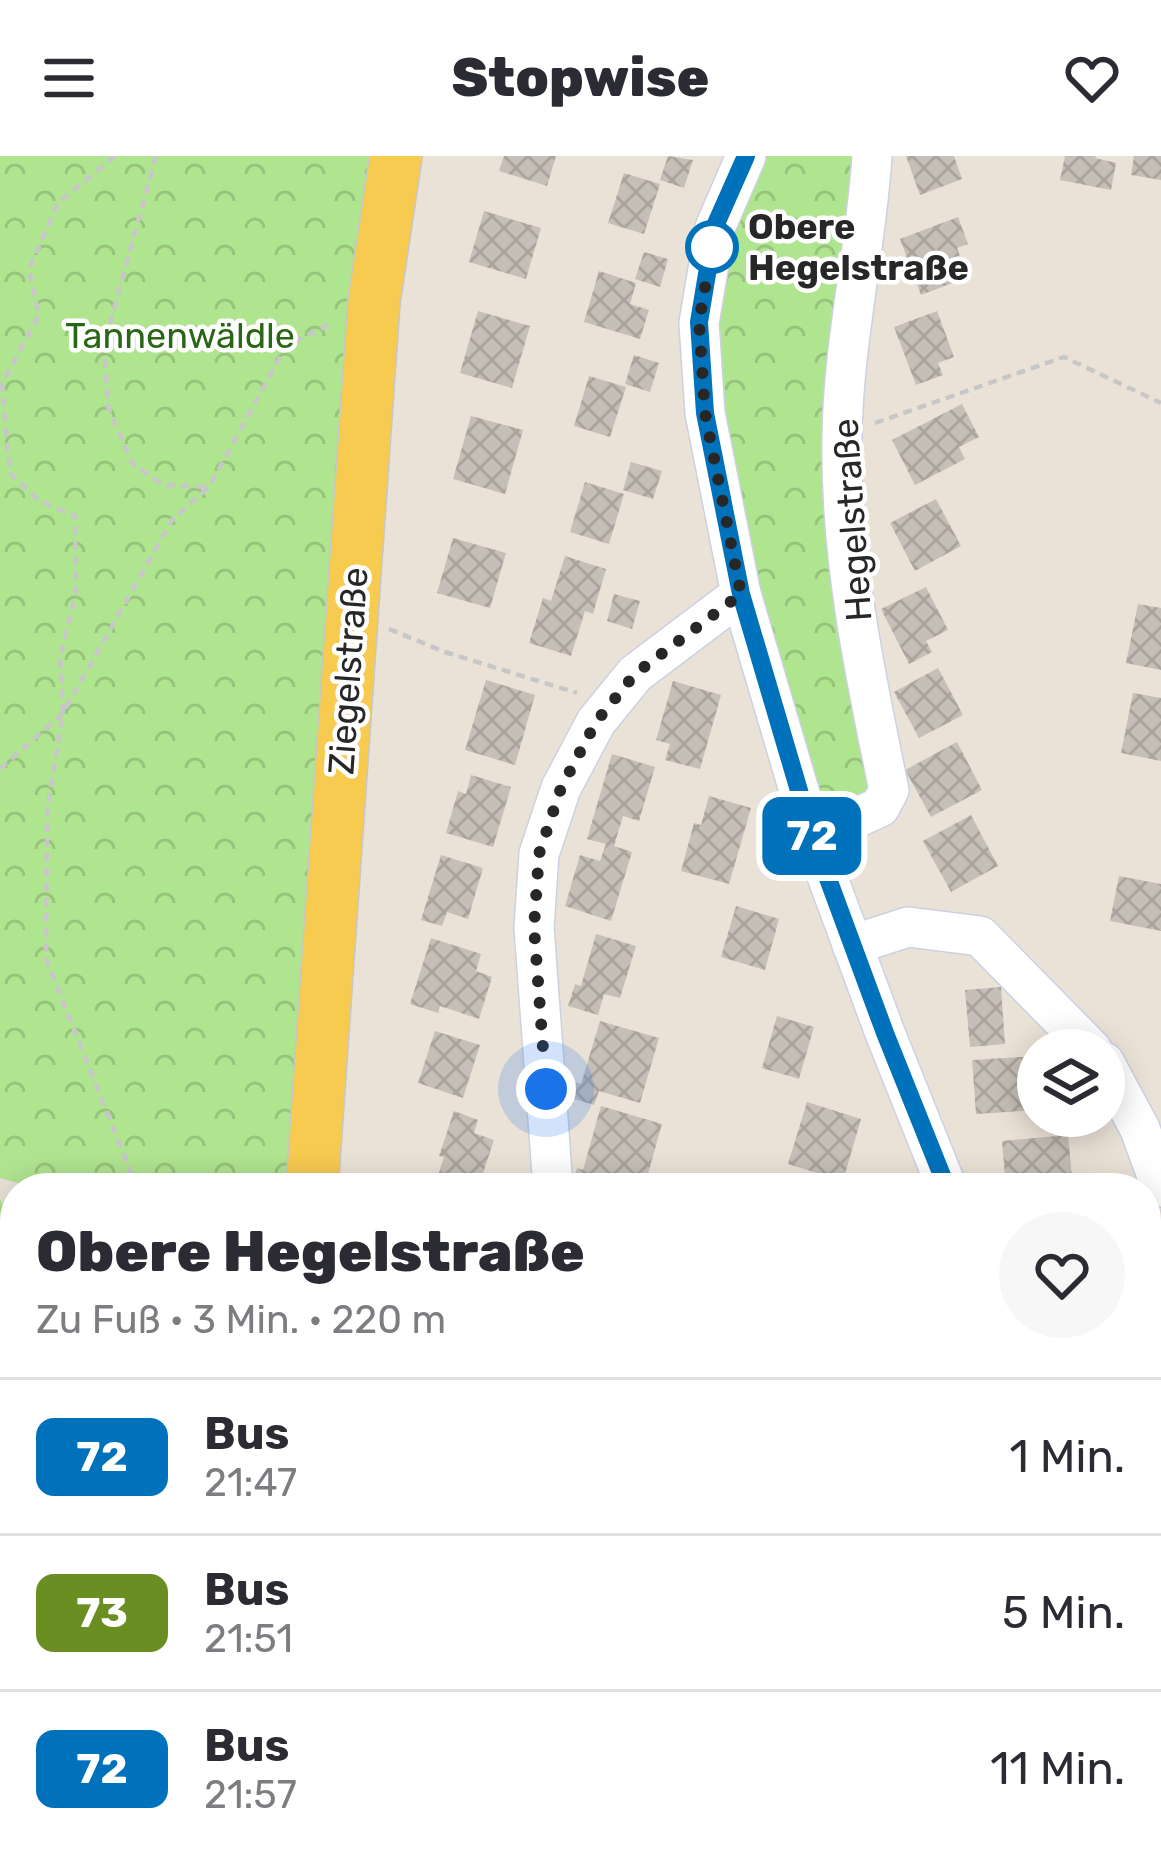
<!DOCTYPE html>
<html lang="de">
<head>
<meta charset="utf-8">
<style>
	:root { --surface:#fff; --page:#f7f7f7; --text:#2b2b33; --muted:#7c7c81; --line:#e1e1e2 }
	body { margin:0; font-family:Rubik,sans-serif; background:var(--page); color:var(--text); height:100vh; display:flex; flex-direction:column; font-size:45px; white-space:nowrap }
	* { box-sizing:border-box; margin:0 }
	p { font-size:39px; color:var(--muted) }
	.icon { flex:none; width:66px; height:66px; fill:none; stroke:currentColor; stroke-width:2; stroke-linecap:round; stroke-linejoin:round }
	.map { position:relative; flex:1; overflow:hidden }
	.details { position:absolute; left:0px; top:1017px; width:1161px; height:699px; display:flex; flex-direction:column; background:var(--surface); border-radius:48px 48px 0 0; box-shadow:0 6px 30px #0003 }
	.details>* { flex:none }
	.badge { padding:0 24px; border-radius:18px; font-size:42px; line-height:78px }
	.controls { position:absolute; left:1017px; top:873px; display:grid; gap:24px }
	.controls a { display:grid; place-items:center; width:108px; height:108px; border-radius:50%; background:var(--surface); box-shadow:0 6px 30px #0003; font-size:60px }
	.you { position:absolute; width:60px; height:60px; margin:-30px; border:9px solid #fff; border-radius:50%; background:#1a73e8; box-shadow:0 0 0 18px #1a73e833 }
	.map>.badge { position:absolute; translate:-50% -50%; box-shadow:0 0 0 6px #fff }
	.round { display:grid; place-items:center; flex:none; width:126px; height:126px; border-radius:63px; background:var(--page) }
	.overview { display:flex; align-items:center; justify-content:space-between; height:204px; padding:0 36px }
	h1 { font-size:57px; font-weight:800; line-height:90px }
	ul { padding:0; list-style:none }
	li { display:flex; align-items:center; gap:36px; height:156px; padding:0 36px; border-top:3px solid var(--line) }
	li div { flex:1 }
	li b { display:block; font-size:45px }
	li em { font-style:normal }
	li .badge { min-width:132px; font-weight:700; text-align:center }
	header { display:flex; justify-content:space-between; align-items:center; height:156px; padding:0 36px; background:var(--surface); font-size:54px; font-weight:800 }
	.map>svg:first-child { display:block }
	.grass { fill:#b0e590 }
	.forest { fill:url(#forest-crowns) }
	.pitch { fill:#c7ee8a }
	.building { fill:url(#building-cross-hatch) }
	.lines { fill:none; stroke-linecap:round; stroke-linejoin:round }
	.minor-casing { stroke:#ccd1e2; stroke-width:42 }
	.major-casing { stroke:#c7c7c7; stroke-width:54 }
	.path { stroke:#c7c7c7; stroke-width:4.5; stroke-dasharray:9 6; stroke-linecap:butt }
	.minor { stroke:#fff; stroke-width:39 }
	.major { stroke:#f7ca50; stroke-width:51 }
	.line-casing { stroke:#fff; stroke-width:27 }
	.line { stroke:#0072bc; stroke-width:18 }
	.walk { stroke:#272727; stroke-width:12; stroke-dasharray:0 21.6 }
	.stop-dot { fill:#fff; stroke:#0072bc; stroke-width:6 }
	.labels { text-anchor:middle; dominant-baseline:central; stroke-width:9; stroke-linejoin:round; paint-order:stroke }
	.stop-label { font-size:36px; font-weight:bold; fill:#272727; stroke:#fff; text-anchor:start }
	.park-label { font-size:36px; fill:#296615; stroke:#fff }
	.street-label { font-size:36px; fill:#272727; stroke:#fff }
</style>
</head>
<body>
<header><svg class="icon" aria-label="menu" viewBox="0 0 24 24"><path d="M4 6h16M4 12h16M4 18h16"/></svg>Stopwise<svg class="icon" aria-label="heart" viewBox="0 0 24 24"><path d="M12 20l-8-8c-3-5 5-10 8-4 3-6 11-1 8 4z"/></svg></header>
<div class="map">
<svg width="1161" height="1715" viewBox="0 0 1161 1715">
	<defs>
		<pattern id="forest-crowns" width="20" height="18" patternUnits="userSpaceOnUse" patternTransform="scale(3)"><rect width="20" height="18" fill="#b0e590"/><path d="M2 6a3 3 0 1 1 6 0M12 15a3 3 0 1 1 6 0" fill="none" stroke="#97c47c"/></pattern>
		<pattern id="building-cross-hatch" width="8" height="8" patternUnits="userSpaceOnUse" patternTransform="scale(3)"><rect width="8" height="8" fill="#c6bfb7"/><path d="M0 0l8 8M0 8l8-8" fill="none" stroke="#aaa49d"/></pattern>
	</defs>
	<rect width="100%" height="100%" fill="#ebe2d7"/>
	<g class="grass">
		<path d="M0 1043 15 1080V1181L0 1197Z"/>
		<path d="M1161 1688V1715H1018L1092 1701H1146V1691Z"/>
		<path d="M338 1701H471L473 1715H339Z"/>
	</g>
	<g class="forest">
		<path d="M0 0H380L291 1032H36L0 1022Z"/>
		<path d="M746 0H872L842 279 889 634 813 682 699 167Z"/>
		<path d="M15 1221V1701H223L222 1715H0V1222Z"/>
	</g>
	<path class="pitch" d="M15 1606V1701H102L105 1715H11L0 1668V1609Z"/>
	<g class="building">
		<path d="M504 0H556L547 30 499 15Z"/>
		<path d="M668 0 693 4 684 32 660 24Z"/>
		<path d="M906 0H954L962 23 920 39Z"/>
		<path d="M1065 0H1096L1095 2 1116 7 1111 34 1060 24Z"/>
		<path d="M1134 0H1161V24L1131 19Z"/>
		<path d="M624 17 660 28 644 78 608 67Z"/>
		<path d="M484 55 541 72 526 123 469 106Z"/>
		<path d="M958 61 968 88 957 92 968 121 921 139 900 83Z"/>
		<path d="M644 96 668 103 660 131 635 123Z"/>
		<path d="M599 115 636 127 630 148 649 154 640 183 584 166Z"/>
		<path d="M478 155 530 170 512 232 460 217Z"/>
		<path d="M937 155 954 201 938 207 943 219 916 229 894 171Z"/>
		<path d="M634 199 659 207 650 236 625 228Z"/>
		<path d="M589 220 626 231 610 281 574 270Z"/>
		<path d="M962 248 979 281 959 291 965 303 915 329 892 284Z"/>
		<path d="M471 260 523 274 505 338 453 323Z"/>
		<path d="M631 306 662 315 653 343 623 334Z"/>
		<path d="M585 326 624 338 609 388 570 376Z"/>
		<path d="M936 343 961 390 915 415 890 367Z"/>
		<path d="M453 382 506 397 490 452 437 437Z"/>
		<path d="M565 400 606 413 593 458 585 455 571 500 529 487 543 442 551 445Z"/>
		<path d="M926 431 948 474 926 485 932 496 909 508 881 453Z"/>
		<path d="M614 438 640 445 632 473 607 465Z"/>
		<path d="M1138 448 1161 452V514L1126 507Z"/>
		<path d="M938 512 963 559 919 582 894 536Z"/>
		<path d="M486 524 535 539 515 609 465 594Z"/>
		<path d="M673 525 721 539 700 613 665 604 670 588 656 584Z"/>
		<path d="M1133 537 1161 542V605L1121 597Z"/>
		<path d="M957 586 982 634 931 661 905 614Z"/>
		<path d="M612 598 655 611 639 665 623 660 614 690 632 696 611 765 565 750 580 699 600 705 606 688 587 683Z"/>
		<path d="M471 619 511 631 493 691 446 677 458 635 466 638Z"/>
		<path d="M709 640 751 652 729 728 681 715 694 667 701 669Z"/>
		<path d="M971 659 998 710 951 736 923 685Z"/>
		<path d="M441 699 483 712 468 763 447 756 442 770 421 764Z"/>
		<path d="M1119 720 1161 728V775L1110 765Z"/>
		<path d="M736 750 779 763 765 814 721 801Z"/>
		<path d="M596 778 636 790 620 842 604 838 598 859 568 850 575 828 581 830Z"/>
		<path d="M431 782 481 798 476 815 492 821 479 863 440 850 438 857 410 848Z"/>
		<path d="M1001 831 1005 888 970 891 965 834Z"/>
		<path d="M777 860 814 871 799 923 762 912Z"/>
		<path d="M600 865 659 882 640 947 599 935 594 949 571 942 576 926 581 928Z"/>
		<path d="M435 875 480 889 463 942 418 927Z"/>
		<path d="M1038 900V954L976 958 972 904Z"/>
		<path d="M807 946 861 963 843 1025 788 1008Z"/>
		<path d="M601 950 662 968 644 1032 601 1022 598 1032 573 1027 577 1012 583 1014Z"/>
		<path d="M454 955 478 964 474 977 494 984 478 1032H446L435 1029 444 1001 439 1000Z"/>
		<path d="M1068 979 1073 1032H1006L1002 985Z"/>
		<path d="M1146 1193 1161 1194V1281L1146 1280Z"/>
		<path d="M618 1701H666L664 1715 617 1710Z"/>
	</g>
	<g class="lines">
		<defs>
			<g id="minor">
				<path d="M746 0 715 72 699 167 705 257 741 438 813 682 885 877 947 1032"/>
				<path d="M813 682 880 651 889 634C865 519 840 400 842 282 843 187 866 94 872 0"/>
				<path d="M852 789 908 771 980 780 1092 894"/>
				<path d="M1104 906 1140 973 1161 1031"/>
				<path d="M553 1032 534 771 539 698 561 632 596 566 635 518 741 438"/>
				<path d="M1146 1151 1161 1150"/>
				<path d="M1146 1458 1161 1485"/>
			</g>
			<g id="major">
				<path d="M312 1032 374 146 396 0"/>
				<path d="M313 1701 315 1715"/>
			</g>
		</defs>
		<use href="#minor" class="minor-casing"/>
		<use href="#major" class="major-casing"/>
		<g class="path">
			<path d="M115 0 58 47 29 113 39 159 2 228 10 317 38 344 75 360 76 437 60 501 63 557 47 655 46 803 137 1032"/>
			<path d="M156 0 104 189 108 251 132 307 163 329 208 331"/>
			<path d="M875 267 1064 201 1161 247"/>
			<path d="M389 473 445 496 577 537"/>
			<path d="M0 613 63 557 172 364 209 331 286 190 334 166"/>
			<path d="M0 1205 15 1191"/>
			<path d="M176 1701 180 1715"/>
			<path d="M230 1715V1701"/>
			<path d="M693 1715V1701"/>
		</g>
		<use href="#minor" class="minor"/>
		<use href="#major" class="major"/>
	</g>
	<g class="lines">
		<defs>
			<path id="line" d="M746 0 715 70 699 166 705 257 741 438 813 682 885 877 947 1032"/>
		</defs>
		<use href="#line" class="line-casing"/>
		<use href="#line" class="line"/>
		<path class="walk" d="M546 933 534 771 539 698 561 632 596 566 635 518 741 438 705 257 699 166 712 91"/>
	</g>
	<circle class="stop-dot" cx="712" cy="91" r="24"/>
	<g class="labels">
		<g class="stop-label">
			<text x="748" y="70">Obere<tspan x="748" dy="41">Hegelstraße</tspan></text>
		</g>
		<g class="park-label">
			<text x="180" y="179">Tannenwäldle</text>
		</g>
		<g class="street-label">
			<text transform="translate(852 364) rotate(-94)">Hegelstraße</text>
			<text transform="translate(348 515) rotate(-86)">Ziegelstraße</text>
		</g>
	</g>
</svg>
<div class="controls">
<a><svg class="icon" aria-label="layers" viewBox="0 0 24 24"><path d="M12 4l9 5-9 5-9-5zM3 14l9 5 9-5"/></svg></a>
</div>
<div class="you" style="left:546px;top:933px"></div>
<b class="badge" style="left:812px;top:680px;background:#0072bc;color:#fff">72</b>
<section class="details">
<div class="overview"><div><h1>Obere Hegelstraße</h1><p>Zu Fuß · 3 Min. · 220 m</p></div><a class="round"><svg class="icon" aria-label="heart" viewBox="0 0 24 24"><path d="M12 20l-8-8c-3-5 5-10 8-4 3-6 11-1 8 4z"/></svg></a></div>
<ul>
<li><span class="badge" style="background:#0072bc;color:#fff">72</span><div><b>Bus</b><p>21:47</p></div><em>1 Min.</em></li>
<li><span class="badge" style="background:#6b8e23;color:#fff">73</span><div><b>Bus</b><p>21:51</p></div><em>5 Min.</em></li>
<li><span class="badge" style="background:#0072bc;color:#fff">72</span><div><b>Bus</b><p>21:57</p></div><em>11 Min.</em></li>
</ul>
</section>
</div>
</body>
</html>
